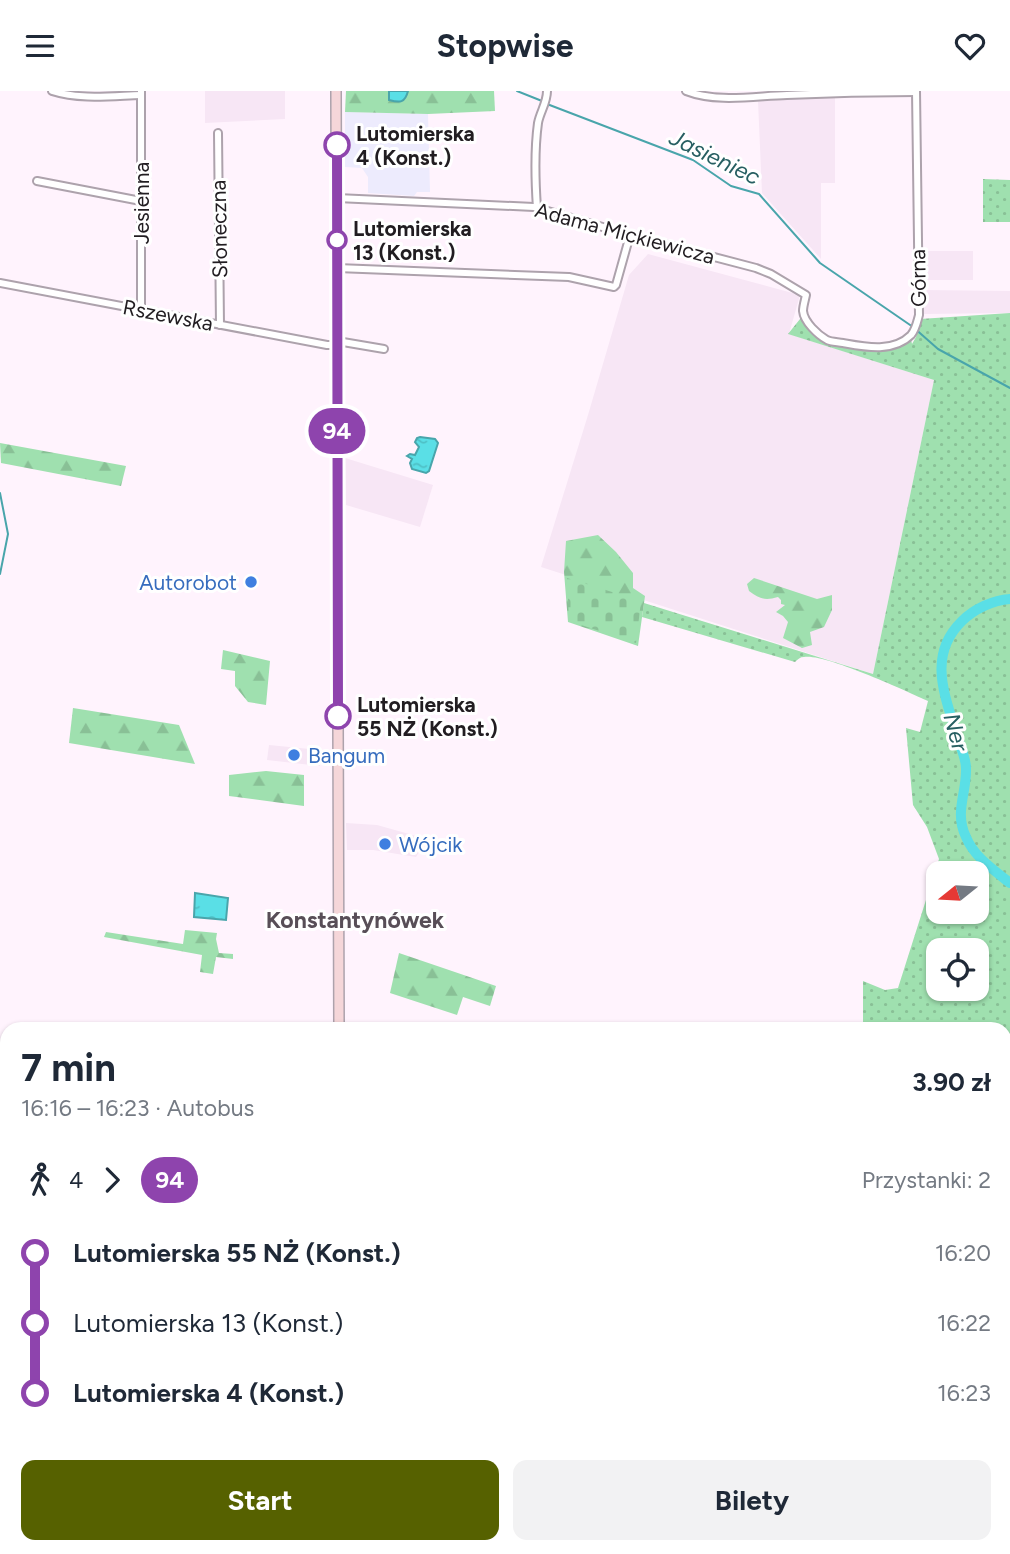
<!DOCTYPE html>
<html lang="pl">
<head>
<meta charset="utf-8">
<style>
	:root { --surface:#fff; --page:#f2f2f3; --text:#1f2937; --muted:#747a83; --accent:#566100 }
	body { margin:0; font-family:Figtree,sans-serif; background:var(--page); color:var(--text); height:100vh; display:flex; flex-direction:column; font-size:26px; white-space:nowrap }
	* { box-sizing:border-box; margin:0 }
	p { font-size:23px; color:var(--muted) }
	.icon { flex:none; width:38px; height:38px; fill:none; stroke:currentColor; stroke-width:2; stroke-linecap:round; stroke-linejoin:round }
	.map { position:relative; flex:1; overflow:hidden }
	.details { position:absolute; left:0px; top:931px; width:1012px; height:532px; display:flex; flex-direction:column; background:var(--surface); border-radius:21px 21px 0 0; box-shadow:0 2px 5px #0004 }
	.details>* { flex:none }
	.badge { padding:0 14px; border-radius:23px; font-size:24px; line-height:46px }
	.needle { width:46px; rotate:252deg }
	.buttons { position:absolute; left:926px; top:770px; display:grid; gap:14px }
	.buttons a { display:grid; place-items:center; width:63px; height:63px; border-radius:14px; background:var(--surface); box-shadow:0 2px 5px #0004; font-size:35px }
	.map>.badge { position:absolute; translate:-50% -50%; box-shadow:0 0 0 4px #fff }
	.legs { display:flex; align-items:center; gap:10px; height:77px; padding:0 21px; font-size:23px }
	.legs p { margin-inline-start:auto }
	.headline { display:flex; align-items:center; justify-content:space-between; height:119px; padding:0 21px }
	h1 { font-size:38px; font-weight:700; line-height:52px }
	.action { display:flex; gap:14px; margin-top:auto; padding:14px 21px }
	.action a { flex:1; height:80px; border-radius:14px; background:var(--accent); color:#fff; font-size:28px; font-weight:700; line-height:80px; text-align:center }
	.action a+a { background:var(--page); color:var(--text) }
	ul { padding:0 21px; list-style:none }
	li { display:flex; align-items:center; gap:24px; height:70px; font-size:26px }
	li i { display:grid; place-items:center; width:10px; height:100%; margin:0 9px; background:currentColor }
	li i::after { content:''; width:18px; height:18px; margin:-9px; border:5px solid; border-radius:50%; background:var(--surface) }
	li p { margin-inline-start:auto }
	li:first-child i { background:linear-gradient(#0000 50%,currentColor 0) }
	li:last-child i { background:linear-gradient(currentColor 50%,#0000 0) }
	header { display:flex; justify-content:space-between; align-items:center; height:91px; padding:0 21px; background:var(--surface); font-size:32px; font-weight:700 }
	.map>svg:first-child { display:block }
	.built { fill:#f7e6f5 }
	.education { fill:#edebfd }
	.grass { fill:url(#grass-dots); fill-rule:evenodd }
	.forest { fill:url(#forest-firs) }
	.cemetery { fill:url(#cemetery-stones) }
	.water { fill:url(#water-ripples); stroke:#49a5ab; stroke-width:2 }
	.lines { fill:none; stroke-linecap:round; stroke-linejoin:round }
	.stream { stroke:#49a5ab; stroke-width:2 }
	.river { stroke:#5adfe6; stroke-width:10 }
	.street-casing { stroke:#ada2ac; stroke-width:10 }
	.secondary-casing { stroke:#ada2ac; stroke-width:12 }
	.street { stroke:#fff; stroke-width:6 }
	.secondary { stroke:#f5d6d9; stroke-width:9 }
	.line-1-casing { stroke:#fff; stroke-width:16 }
	.line-1 { stroke:#8e44ad; stroke-width:10 }
	.stop-1-dot { fill:#fff; stroke:#8e44ad; stroke-width:3.5 }
	.shop-dot { fill:#3f7fe0; stroke:#fff; stroke-width:2.5 }
	.labels { text-anchor:middle; dominant-baseline:central; stroke-width:6; stroke-linejoin:round; paint-order:stroke }
	.stop-label { font-size:21px; font-weight:bold; fill:#211d21; stroke:#fff; text-anchor:start }
	.street-label { font-size:21px; fill:#211d21; stroke:#fff }
	.shop-label { font-size:21px; fill:#366cbe; stroke:#fff; text-anchor:start }
	.water-label { font-size:23px; font-style:italic; fill:#275f62; stroke:#fff }
	.neighbourhood-label { font-size:23px; font-weight:bold; fill:#584e57; stroke:#fff }
</style>
</head>
<body>
<header><svg class="icon" aria-label="menu" viewBox="0 0 24 24"><path d="M4 6h16M4 12h16M4 18h16"/></svg>Stopwise<svg class="icon" aria-label="heart" viewBox="0 0 24 24"><path d="M12 20l-8-8c-3-5 5-10 8-4 3-6 11-1 8 4z"/></svg></header>
<div class="map">
<svg width="1010" height="1463" viewBox="0 0 1010 1463">
	<defs>
		<pattern id="grass-dots" width="8" height="8" patternUnits="userSpaceOnUse" patternTransform="scale(1.75)"><rect width="8" height="8" fill="#9fe0af"/><path d="M2 2h.1M6 6h.1" fill="none" stroke="#89c096" stroke-width="1.8" stroke-linecap="round"/></pattern>
		<pattern id="forest-firs" width="22" height="20" patternUnits="userSpaceOnUse" patternTransform="scale(1.75)"><rect width="22" height="20" fill="#9fe0af"/><path d="M5 1l3.5 6h-7zM16 11l3.5 6h-7z" fill="#89c096"/></pattern>
		<pattern id="cemetery-stones" width="16" height="16" patternUnits="userSpaceOnUse" patternTransform="scale(1.75)"><rect width="16" height="16" fill="#9fe0af"/><path d="M2 7V4a2 2 0 0 1 4 0v3zM10 15v-3a2 2 0 0 1 4 0v3z" fill="#89c096"/></pattern>
		<pattern id="water-ripples" width="26" height="14" patternUnits="userSpaceOnUse" patternTransform="scale(1.75)"><rect width="26" height="14" fill="#5adfe6"/><path d="M2 4q2-2 4 0t4 0M15 11q2-2 4 0t4 0" fill="none" stroke="#4ebfc5"/></pattern>
	</defs>
	<rect width="100%" height="100%" fill="#fff3fd"/>
	<g class="built">
		<path d="M205 0H285V28L205 32Z"/>
		<path d="M835 6V92H821V168L762 102 758 10Z"/>
		<rect x="924" y="160" width="49" height="29"/>
		<path d="M648 163 800 204 789 243 934 289 873 583 541 476 588 324 629 184Z"/>
		<path d="M923 199 1010 200V222L923 223Z"/>
		<path d="M345 367 433 394 420 436 346 414Z"/>
		<path d="M269 654 320 659V675L267 669Z"/>
		<path d="M346 732 377 734 427 748 416 766 373 759H347Z"/>
	</g>
	<path class="education" d="M345 21 428 23 430 101H417L414 105 368 102V86L362 77 345 76Z"/>
	<g class="grass">
		<path d="M983 88 1010 89V131H983Z"/>
		<path d="M1010 222V1463H657L645 1456H1004V938H863V890L885 899 898 897 939 768 927 736 913 714 906 637 920 641 928 610C906 600 824 562 804 566 800 566 798 568 795 571L642 526 644 512 873 583 934 289 788 243 804 223 810 234 827 249 888 255 910 244 912 253 916 246 920 228ZM938 782H976V821H938ZM938 859H976V898H938Z"/>
	</g>
	<g class="forest">
		<path d="M346 0H494L495 20 428 23 345 21Z"/>
		<path d="M0 352 126 375 121 395 1 372Z"/>
		<path d="M598 444 616 461 633 482V497L645 505 638 555 568 531 564 481 566 450Z"/>
		<path d="M754 487 817 508 832 504V519L824 536 810 541 812 554 802 557 783 547 788 531 783 525 776 521 785 514 781 513V509L778 506C765 510 760 508 749 500L747 493Z"/>
		<path d="M223 559 270 570 266 614 248 611 235 595V580L221 578Z"/>
		<path d="M73 617 179 634 195 673 69 652Z"/>
		<path d="M266 680 304 684V715L229 705V684Z"/>
		<path d="M185 839 217 842 216 848 219 862 233 863V868L216 866 213 883 200 881 202 864 104 846 106 841 183 853Z"/>
		<path d="M399 862 496 895 490 915 463 906 457 924 390 902Z"/>
	</g>
	<path class="cemetery" d="M567 487 641 510 636 552 569 530Z"/>
	<g class="water">
		<path d="M389 0H408C405 12 400 12 389 9Z"/>
		<path d="M420 346 435 348 438 352 429 380 426 382 412 378 410 372 412 368 407 365 410 363 415 364 419 356 415 351 417 347Z"/>
		<path d="M195 802 228 807 226 829 194 826Z"/>
	</g>
	<g class="lines">
		<g class="stream">
			<path d="M517 0 542 10"/>
			<path d="M547 13 693 69 731 95 759 103 820 172 913 236 938 258 1010 297"/>
			<path d="M0 402 8 443 0 483"/>
			<path d="M0 1002 7 1003"/>
		</g>
		<g class="river">
			<path d="M1010 508C993 509 974 518 962 530 925 566 947 609 959 651 962 659 966 669 966 677 967 702 954 721 966 746 974 766 994 779 1010 792"/>
			<path d="M1004 1214 1010 1200"/>
			<path d="M764 1463 770 1456"/>
		</g>
		<defs>
			<g id="street">
				<path d="M52 0C80 9 111 5 141 4"/>
				<path d="M141 0V219"/>
				<path d="M686 0C717 12 754 5 787 4 830 2 873 1 916 1"/>
				<path d="M218 42 220 234"/>
				<path d="M37 90 141 110"/>
				<path d="M337 107 534 116 630 144 756 177 771 183 806 204C805 209 803 215 803 220 804 231 818 244 827 249 831 251 838 251 843 252 865 256 893 262 911 244 916 238 917 231 919 224L916 0"/>
				<path d="M537 117C535 88 534 61 538 32 540 21 547 12 547 0"/>
				<path d="M337 177 569 186 614 196 616 194 630 144"/>
				<path d="M0 192 327 254H337"/>
				<path d="M337 250 384 258"/>
				<path d="M637 1456 648 1463"/>
				<path d="M87 1463 89 1456"/>
				<path d="M387 1463 407 1456"/>
			</g>
			<g id="secondary">
				<path d="M336 0 339 938"/>
				<path d="M0 1420 7 1421"/>
				<path d="M199 1456 238 1463"/>
				<path d="M348 1456 350 1463"/>
				<path d="M339 1463 341 1456"/>
			</g>
		</defs>
		<use href="#street" class="street-casing"/>
		<use href="#secondary" class="secondary-casing"/>
		<use href="#street" class="street"/>
		<use href="#secondary" class="secondary"/>
	</g>
	<g class="lines">
		<defs>
			<path id="line-1" d="M337 54 338 625"/>
		</defs>
		<use href="#line-1" class="line-1-casing"/>
		<use href="#line-1" class="line-1"/>
	</g>
	<g class="stop-1-dot">
		<circle cx="337" cy="54" r="12"/>
		<circle cx="337" cy="149" r="9"/>
		<circle cx="338" cy="625" r="12"/>
	</g>
	<g class="shop-dot">
		<circle cx="251" cy="491" r="7"/>
		<circle cx="294" cy="664" r="7"/>
		<circle cx="385" cy="753" r="7"/>
	</g>
	<g class="labels">
		<g class="stop-label">
			<text x="356" y="42">Lutomierska<tspan x="356" dy="24">4 (Konst.)</tspan></text>
			<text x="353" y="137">Lutomierska<tspan x="353" dy="24">13 (Konst.)</tspan></text>
			<text x="357" y="613">Lutomierska<tspan x="357" dy="24">55 NŻ (Konst.)</tspan></text>
		</g>
		<g class="street-label">
			<text transform="translate(141 112) rotate(-90)">Jesienna</text>
			<text transform="translate(219 138) rotate(-91)">Słoneczna</text>
			<text transform="translate(625 142) rotate(15)">Adama Mickiewicza</text>
			<text transform="translate(918 187) rotate(-91)">Górna</text>
			<text transform="translate(168 224) rotate(11)">Rszewska</text>
		</g>
		<g class="shop-label">
			<text x="237" y="491" text-anchor="end">Autorobot</text>
			<text x="308" y="664">Bangum</text>
			<text x="399" y="753">Wójcik</text>
		</g>
		<g class="water-label">
			<text transform="translate(715 66) rotate(26)">Jasieniec</text>
			<text transform="translate(956 641) rotate(75)">Ner</text>
		</g>
		<g class="neighbourhood-label">
			<text x="355" y="829">Konstantynówek</text>
		</g>
	</g>
</svg>
<div class="buttons">
<a><svg class="needle" viewBox="-14 -14 28 28"><path d="M0-13l5 13h-10z" fill="#e53935"/><path d="M0 13l5-13h-10z" fill="#747a83"/></svg></a>
<a><svg class="icon" aria-label="locate" viewBox="0 0 24 24"><circle cx="12" cy="12" r="6"/><path d="M12 2v4M12 18v4M2 12h4M18 12h4"/></svg></a>
</div>
<b class="badge" style="left:337px;top:340px;background:#8e44ad;color:#fff">94</b>
<section class="details">
<div class="headline"><div><h1>7 min</h1><p>16:16 – 16:23 · Autobus</p></div><b>3.90 zł</b></div>
<div class="legs"><svg class="icon" aria-label="walk" viewBox="0 0 24 24"><circle cx="13" cy="4" r="2"/><path d="M13 8l-2 6 4 7M11 14l-3 7M7 12l3-4h3l4 4"/></svg>4<svg class="icon" aria-label="forward" viewBox="0 0 24 24"><path d="M9 5l7 7-7 7"/></svg><b class="badge" style="background:#8e44ad;color:#fff">94</b><p>Przystanki: 2</p></div>
<ul>
<li><i style="color:#8e44ad"></i><b>Lutomierska 55 NŻ (Konst.)</b><p>16:20</p></li>
<li><i style="color:#8e44ad"></i><span>Lutomierska 13 (Konst.)</span><p>16:22</p></li>
<li><i style="color:#8e44ad"></i><b>Lutomierska 4 (Konst.)</b><p>16:23</p></li>
</ul>
<div class="action"><a>Start</a><a>Bilety</a></div>
</section>
</div>
</body>
</html>
